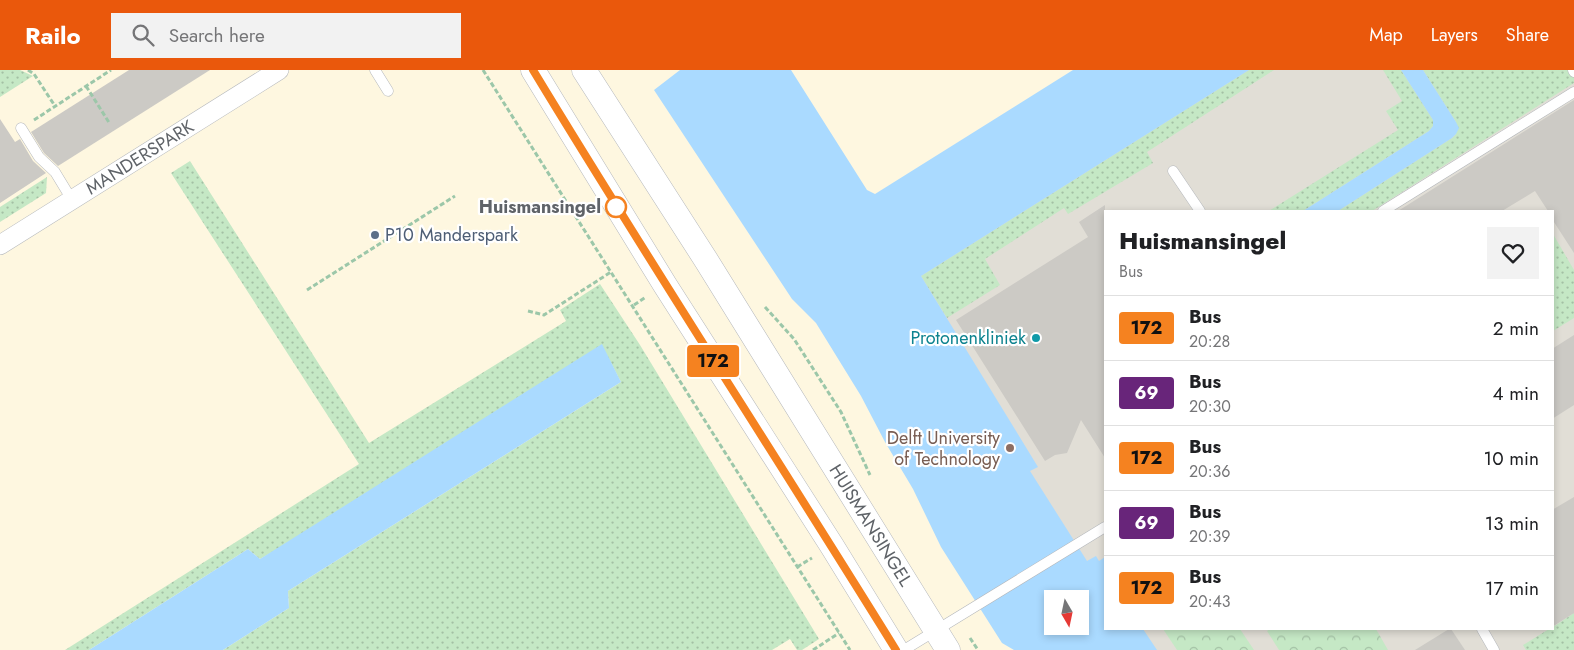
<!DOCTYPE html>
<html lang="en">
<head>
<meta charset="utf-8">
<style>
	:root { --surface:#fff; --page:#f2f2f2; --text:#202124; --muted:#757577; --line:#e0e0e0; --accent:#ea580c }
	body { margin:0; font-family:Jost,sans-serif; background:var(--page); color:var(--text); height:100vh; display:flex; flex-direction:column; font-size:19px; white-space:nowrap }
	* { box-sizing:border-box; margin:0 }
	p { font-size:16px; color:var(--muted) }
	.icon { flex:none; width:28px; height:28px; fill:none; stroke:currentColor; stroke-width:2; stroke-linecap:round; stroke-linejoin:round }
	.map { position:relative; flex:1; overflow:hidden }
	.drawer { position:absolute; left:1104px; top:140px; width:450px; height:420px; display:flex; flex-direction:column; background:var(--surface); border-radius:0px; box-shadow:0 2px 8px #0003 }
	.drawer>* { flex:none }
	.badge { padding:0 10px; border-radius:4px; font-size:18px; line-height:32px }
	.needle { width:32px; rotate:171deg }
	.controls { position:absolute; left:1044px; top:520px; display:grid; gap:10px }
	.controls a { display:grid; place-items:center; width:45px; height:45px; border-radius:0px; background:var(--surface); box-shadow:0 2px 8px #0003; font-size:25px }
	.map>.badge { position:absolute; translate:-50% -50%; box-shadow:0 0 0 2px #fff }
	.round { display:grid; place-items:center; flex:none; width:52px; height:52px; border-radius:0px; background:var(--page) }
	.head { display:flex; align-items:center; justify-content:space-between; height:85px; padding:0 15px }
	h1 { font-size:24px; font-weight:800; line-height:38px }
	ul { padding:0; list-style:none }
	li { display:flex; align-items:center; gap:15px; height:65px; padding:0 15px; border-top:1px solid var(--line) }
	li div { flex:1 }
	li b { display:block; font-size:19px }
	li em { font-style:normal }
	li .badge { min-width:55px; font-weight:700; text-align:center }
	header { display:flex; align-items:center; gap:30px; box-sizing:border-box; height:70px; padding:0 25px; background:var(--accent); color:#fff }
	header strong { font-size:24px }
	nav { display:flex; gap:28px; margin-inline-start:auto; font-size:18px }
	.search { width:350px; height:45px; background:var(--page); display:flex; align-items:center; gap:12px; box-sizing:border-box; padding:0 18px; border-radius:0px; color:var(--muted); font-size:19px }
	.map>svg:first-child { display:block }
	.commercial { fill:#fef7e0 }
	.education { fill:#e1ded6; fill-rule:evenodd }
	.grass { fill:url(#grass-dots) }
	.forest { fill:url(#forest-crowns) }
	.water { fill:#aadaff; fill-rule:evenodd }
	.building { fill:#cccac5 }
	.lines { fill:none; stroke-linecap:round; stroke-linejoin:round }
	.service-casing { stroke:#b5b8bc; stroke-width:11 }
	.minor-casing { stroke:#b5b8bc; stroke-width:20 }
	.tertiary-casing { stroke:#b5b8bc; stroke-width:25 }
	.path { stroke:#9cc7a9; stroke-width:3; stroke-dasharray:5 2.5; stroke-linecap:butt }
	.service { stroke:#fff; stroke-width:10 }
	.minor { stroke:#fff; stroke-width:19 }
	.tertiary { stroke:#fff; stroke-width:24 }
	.line-casing { stroke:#fff; stroke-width:11 }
	.line { stroke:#f58220; stroke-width:8 }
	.stop-dot { fill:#fff; stroke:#f58220; stroke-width:2.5 }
	.service-dot { fill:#5c6f8a; stroke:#fff; stroke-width:2 }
	.culture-dot { fill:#0f9aa8; stroke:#fff; stroke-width:2 }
	.education-dot { fill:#8d6e63; stroke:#fff; stroke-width:2 }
	.labels { text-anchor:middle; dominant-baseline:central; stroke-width:4.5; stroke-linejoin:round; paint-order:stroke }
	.street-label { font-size:18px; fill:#5f6368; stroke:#fff }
	.stop-label { font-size:18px; font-weight:bold; fill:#5f6368; stroke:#fff; text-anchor:end }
	.service-label { font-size:18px; fill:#4e5e75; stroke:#fff; text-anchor:start }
	.culture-label { font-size:18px; fill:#0d838f; stroke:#fff; text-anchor:end }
	.education-label { font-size:18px; fill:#785e54; stroke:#fff; text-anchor:end }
</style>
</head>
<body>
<header>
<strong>Railo</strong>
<div class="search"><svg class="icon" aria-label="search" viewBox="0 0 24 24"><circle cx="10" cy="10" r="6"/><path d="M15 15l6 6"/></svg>Search here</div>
<nav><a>Map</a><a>Layers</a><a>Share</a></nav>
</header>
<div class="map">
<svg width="1574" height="580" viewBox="0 0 1574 580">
	<defs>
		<pattern id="grass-dots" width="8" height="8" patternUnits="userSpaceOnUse" patternTransform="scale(1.25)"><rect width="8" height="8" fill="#c5e8c5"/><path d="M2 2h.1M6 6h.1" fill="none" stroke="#a3c0a4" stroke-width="1.8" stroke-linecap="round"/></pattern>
		<pattern id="forest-crowns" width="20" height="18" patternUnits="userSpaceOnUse" patternTransform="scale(1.25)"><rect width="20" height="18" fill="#c5e8c5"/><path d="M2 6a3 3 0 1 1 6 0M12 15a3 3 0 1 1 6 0" fill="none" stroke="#a3c0a4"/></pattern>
	</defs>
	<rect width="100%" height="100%" fill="#f1efe8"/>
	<path class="commercial" d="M0 0H1168L820 227 1043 580H0Z"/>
	<path class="education" d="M1168 0H1574V580H1043L820 227ZM1105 141H1552V559H1105ZM1052 529H1080V556H1052Z"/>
	<g class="grass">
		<path d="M0 0H20L33 6 0 27Z"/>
		<path d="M1249 0H1274L1147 82 1153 93 1068 144 1064 138 985 189 1000 215 947 248 921 206Z"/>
		<path d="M1383 0H1401L1433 50V56L1429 61 1303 141H1269L1398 60 1386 41 1402 31Z"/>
		<path d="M1423 0H1574V13L1372 141H1338L1452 68 1456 64V52Z"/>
		<path d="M190 91 369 373 566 251 560 240 600 214 640 275 819 569 802 580H797L790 569 772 580H223L289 538 288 521 621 312 611 293 260 489 248 479 89 580H65L359 394 171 103Z"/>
		<path d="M47 107 46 123 0 152V137Z"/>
		<path d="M1553 164 1574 200V248L1553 261Z"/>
		<path d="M1574 543V580H1526L1523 575 1549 559H1552L1553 557Z"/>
	</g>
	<g class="forest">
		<path d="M1163 559H1240L1254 580H1177Z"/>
		<path d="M1270 559H1376L1388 580H1279L1267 561Z"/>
	</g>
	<g class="water">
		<path d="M680 0H791L867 120 875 124 1073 0H1249L921 206 1038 397 1030 401 1087 491 1096 486 1099 491 1105 487V559H1143L1157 580H1014L1002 573 941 477 913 419 885 372 861 326 816 253 792 229 654 20ZM1052 529H1080V556H1052Z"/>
		<path d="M1401 0H1423L1456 52 1459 58 1456 64 1452 68 1338 141H1303L1429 61 1433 56V50Z"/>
		<path d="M602 274 621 312 288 521 289 538 223 580H89L248 479 260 489Z"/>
	</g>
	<g class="building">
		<path d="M129 0H210L58 96 44 83 31 62Z"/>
		<path d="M1574 30V183L1552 149V141H1548L1535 121 1502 141H1398Z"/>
		<path d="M0 49 15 72 20 69 33 91 46 103 0 133Z"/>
		<path d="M1105 135V388L1081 350 1067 383 1055 385 1045 391 956 250 1088 167 1079 152Z"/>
		<path d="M1574 265V335L1552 349V279Z"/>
		<path d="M1574 427V543L1552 557V440Z"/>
		<path d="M1449 559H1451L1465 580H1415Z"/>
	</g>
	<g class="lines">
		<defs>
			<g id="service">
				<path d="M375 0 388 21"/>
				<path d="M1573 0 1574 2"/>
				<path d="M21 58 39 87 55 102 72 130"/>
				<path d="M1173 101 1200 141"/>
				<path d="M1383 141 1574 22"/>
				<path d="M1482 559 1494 580"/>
				<path d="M904 580 1105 457"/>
			</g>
			<g id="minor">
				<path id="s1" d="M0 175 279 0"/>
			</g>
			<g id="tertiary">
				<path d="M533 0 665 215 832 476 896 580"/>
				<path id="s2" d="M584 0 706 190 948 580"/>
			</g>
		</defs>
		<use href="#service" class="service-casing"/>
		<use href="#minor" class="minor-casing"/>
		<use href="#tertiary" class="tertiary-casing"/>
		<g class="path">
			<path d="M28 0 34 4 55 36"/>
			<path d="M483 0 850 580"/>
			<path d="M86 16 110 54"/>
			<path d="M34 50 111 0"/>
			<path d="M307 220 455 126"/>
			<path d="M634 235 646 227"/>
			<path d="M765 237 794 269 841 342 870 405"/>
			<path d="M528 241 544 245 611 202"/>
			<path d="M797 497 812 488"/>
			<path d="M970 568 978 580"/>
			<path d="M813 580 839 563"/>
		</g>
		<use href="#service" class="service"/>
		<use href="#minor" class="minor"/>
		<use href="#tertiary" class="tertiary"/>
	</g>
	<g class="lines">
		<defs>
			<path id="line" d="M533 0C651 195 776 386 896 580"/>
		</defs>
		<use href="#line" class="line-casing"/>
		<use href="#line" class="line"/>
	</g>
	<circle class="stop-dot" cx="616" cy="137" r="10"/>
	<circle class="service-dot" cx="375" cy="165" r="5"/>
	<circle class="culture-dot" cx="1036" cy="268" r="5"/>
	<circle class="education-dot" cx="1010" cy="378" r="5"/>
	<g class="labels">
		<g class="street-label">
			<text stroke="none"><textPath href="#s1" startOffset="165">MANDERSPARK</textPath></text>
			<text stroke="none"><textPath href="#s2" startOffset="538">HUISMANSINGEL</textPath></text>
		</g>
		<g class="stop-label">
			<text x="601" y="137">Huismansingel</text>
		</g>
		<g class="service-label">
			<text x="385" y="165">P10 Manderspark</text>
		</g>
		<g class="culture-label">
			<text x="1026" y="268">Protonenkliniek</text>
		</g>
		<g class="education-label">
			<text x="1000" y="368">Delft University<tspan x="1000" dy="21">of Technology</tspan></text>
		</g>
	</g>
</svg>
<div class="controls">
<a><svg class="needle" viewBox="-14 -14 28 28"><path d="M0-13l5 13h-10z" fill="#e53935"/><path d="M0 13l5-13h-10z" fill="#757577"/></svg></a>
</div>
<b class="badge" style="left:713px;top:291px;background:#f58220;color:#111">172</b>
<section class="drawer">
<div class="head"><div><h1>Huismansingel</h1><p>Bus</p></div><a class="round"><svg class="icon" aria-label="heart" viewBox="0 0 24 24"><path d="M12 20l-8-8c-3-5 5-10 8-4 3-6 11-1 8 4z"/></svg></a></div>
<ul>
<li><span class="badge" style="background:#f58220;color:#111">172</span><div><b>Bus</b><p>20:28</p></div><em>2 min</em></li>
<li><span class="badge" style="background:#68257a;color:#fff">69</span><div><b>Bus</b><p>20:30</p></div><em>4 min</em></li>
<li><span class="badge" style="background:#f58220;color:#111">172</span><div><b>Bus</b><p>20:36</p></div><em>10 min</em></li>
<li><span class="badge" style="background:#68257a;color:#fff">69</span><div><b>Bus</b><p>20:39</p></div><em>13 min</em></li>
<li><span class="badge" style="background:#f58220;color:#111">172</span><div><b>Bus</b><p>20:43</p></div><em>17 min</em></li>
</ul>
</section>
</div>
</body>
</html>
